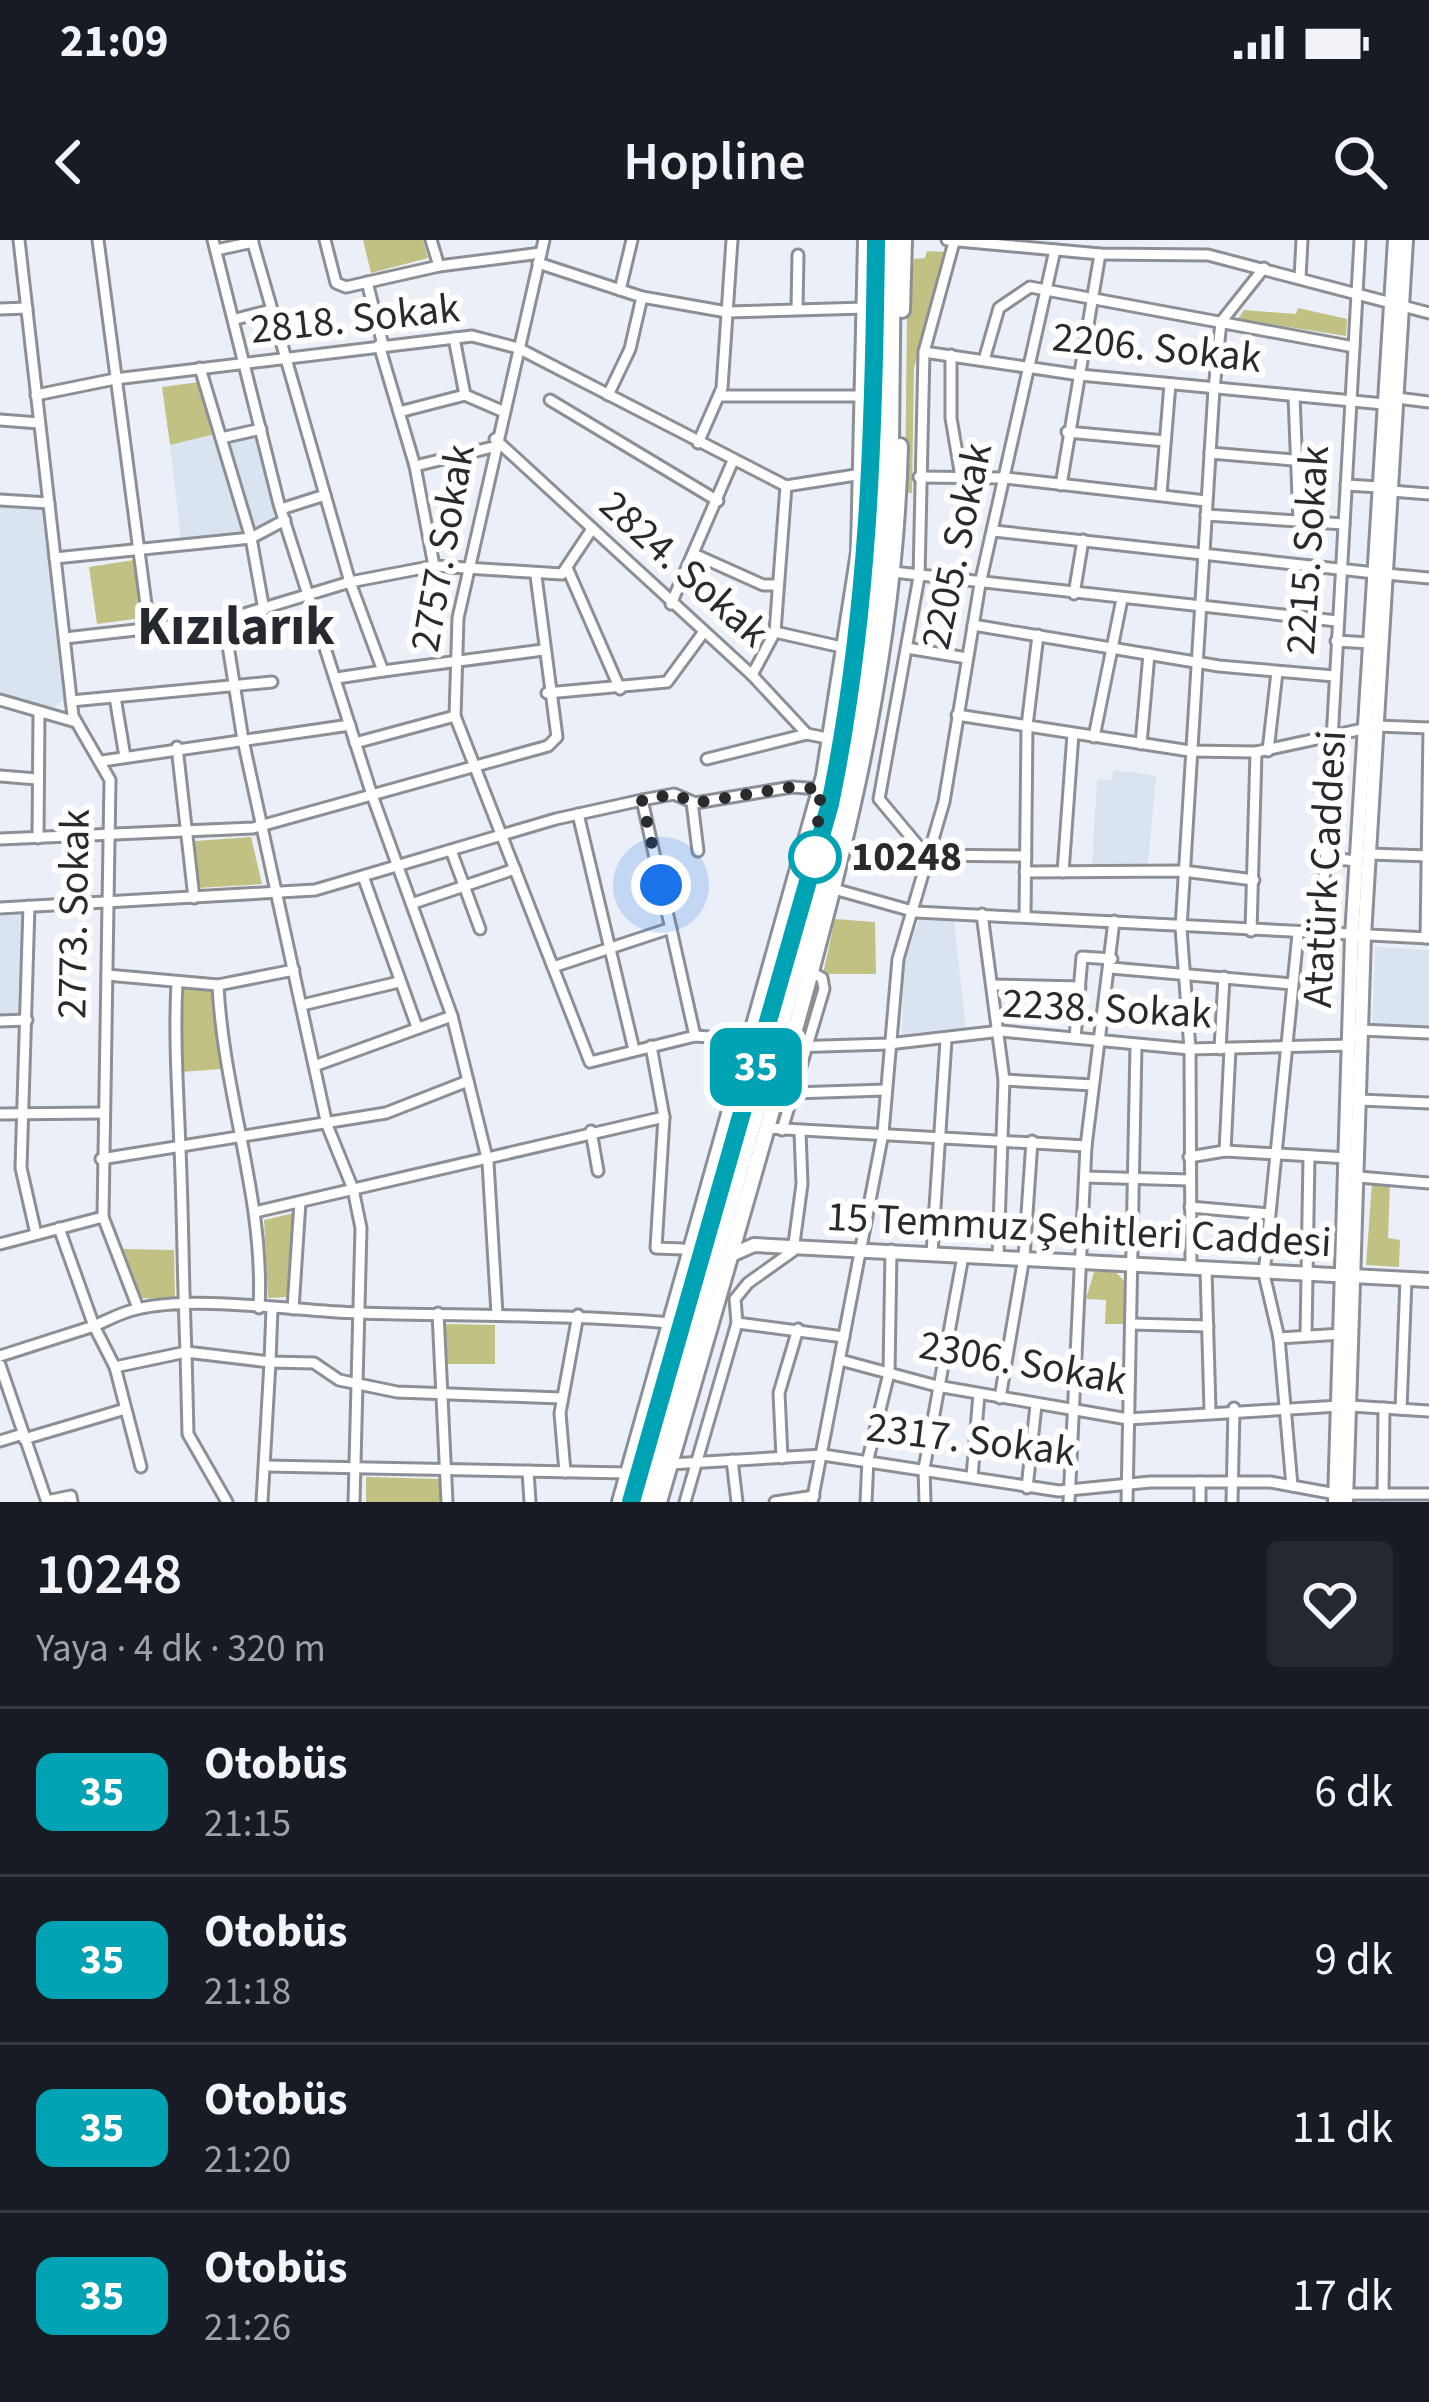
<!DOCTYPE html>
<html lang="tr">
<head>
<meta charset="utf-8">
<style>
	:root { --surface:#171b24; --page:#242831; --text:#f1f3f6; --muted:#9ea1a6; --line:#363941 }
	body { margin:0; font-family:"Source Sans 3",sans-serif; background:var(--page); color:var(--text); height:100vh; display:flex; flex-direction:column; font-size:45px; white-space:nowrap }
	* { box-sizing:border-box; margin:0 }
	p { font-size:39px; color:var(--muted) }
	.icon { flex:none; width:66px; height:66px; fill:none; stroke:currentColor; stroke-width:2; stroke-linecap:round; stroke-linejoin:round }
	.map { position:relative; height:1262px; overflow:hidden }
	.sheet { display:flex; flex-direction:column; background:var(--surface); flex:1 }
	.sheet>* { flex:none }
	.badge { padding:0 24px; border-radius:18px; font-size:42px; line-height:78px }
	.you { position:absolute; width:60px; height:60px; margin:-30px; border:9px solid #fff; border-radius:50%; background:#1a73e8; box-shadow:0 0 0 18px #1a73e833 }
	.map>.badge { position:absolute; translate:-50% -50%; box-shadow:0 0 0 6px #fff }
	.round { display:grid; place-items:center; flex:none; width:126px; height:126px; border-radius:12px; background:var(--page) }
	.headline { display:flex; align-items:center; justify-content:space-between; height:204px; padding:0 36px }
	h1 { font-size:57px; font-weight:600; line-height:90px }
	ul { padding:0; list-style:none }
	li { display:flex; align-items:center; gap:36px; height:168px; padding:0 36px; border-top:3px solid var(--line) }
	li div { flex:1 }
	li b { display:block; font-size:45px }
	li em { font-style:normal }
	li .badge { min-width:132px; font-weight:700; text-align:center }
	.status { display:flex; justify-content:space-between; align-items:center; height:84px; padding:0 60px; background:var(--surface); direction:ltr }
	.status svg { height:33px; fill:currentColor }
	header { display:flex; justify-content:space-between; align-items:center; height:156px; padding:0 36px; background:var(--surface); font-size:54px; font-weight:600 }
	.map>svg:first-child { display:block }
	.built { fill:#dae4f1 }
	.green { fill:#c0c183 }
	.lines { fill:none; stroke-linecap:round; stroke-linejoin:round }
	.minor-casing { stroke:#8b9096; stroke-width:15 }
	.major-casing { stroke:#8b9096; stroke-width:18 }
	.highway-casing { stroke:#8b9096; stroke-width:20 }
	.minor { stroke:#fff; stroke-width:9 }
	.major { stroke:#fff; stroke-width:12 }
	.highway { stroke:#fff; stroke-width:14 }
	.line-casing { stroke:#fff; stroke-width:27 }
	.line { stroke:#00a3b4; stroke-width:18 }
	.walk { stroke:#282a2d; stroke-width:12; stroke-dasharray:0 21.6 }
	.stop-dot { fill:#fff; stroke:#00a3b4; stroke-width:6 }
	.labels { text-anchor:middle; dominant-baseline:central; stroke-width:12; stroke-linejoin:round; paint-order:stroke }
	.street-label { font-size:42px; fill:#282a2d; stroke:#fff }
	.stop-label { font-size:42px; font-weight:bold; fill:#282a2d; stroke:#fff; text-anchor:start }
	.district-label { font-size:54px; font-weight:bold; fill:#26292f; stroke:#fff }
</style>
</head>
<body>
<div class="status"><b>21:09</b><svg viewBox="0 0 49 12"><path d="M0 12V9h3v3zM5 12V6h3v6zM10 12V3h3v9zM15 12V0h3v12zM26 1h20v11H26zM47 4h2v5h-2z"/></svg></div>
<header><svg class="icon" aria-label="back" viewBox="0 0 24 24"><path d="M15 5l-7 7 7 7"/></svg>Hopline<svg class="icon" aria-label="search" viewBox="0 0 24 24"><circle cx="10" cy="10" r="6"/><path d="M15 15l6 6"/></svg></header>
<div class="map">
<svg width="1429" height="1262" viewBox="0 0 1429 1262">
	<rect width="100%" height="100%" fill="#ebf0f8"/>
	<g class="built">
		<path d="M207 134 227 200 259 194 283 288 257 302 259 315 252 317 244 294 181 301 170 205 216 194 200 137Z"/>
		<path d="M0 267 43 271 64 458 54 468 0 453Z"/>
		<path d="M1114 530 1156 536 1148 625H1092L1097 539 1111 541Z"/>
		<path d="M24 675 23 774 0 776V676Z"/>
		<path d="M919 680 954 681 966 788 902 794 903 727Z"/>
		<path d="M1375 707 1429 710V790L1372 787Z"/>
	</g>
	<g class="green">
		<path d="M363 0H423L428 18 371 33Z"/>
		<path d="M927 11 945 12 914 128 912 253H905L907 72 914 19 925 18Z"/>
		<path d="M1298 68 1347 79 1346 96 1238 79 1244 70 1296 74Z"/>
		<path d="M199 142 215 194 170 205 162 147Z"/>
		<path d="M134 320 142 378 97 384 89 327Z"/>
		<path d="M251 597 262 644 198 648 195 601Z"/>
		<path d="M835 679 875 682 876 734H823Z"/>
		<path d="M184 748 213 750 221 829 181 832Z"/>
		<path d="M1372 943 1390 944 1388 998 1400 1000 1399 1027 1366 1025Z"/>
		<path d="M294 973 289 1057 268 1058 264 980Z"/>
		<path d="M122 1009 174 1010 175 1059 140 1058Z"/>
		<path d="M1115 1031 1124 1041V1084H1105L1106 1060 1086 1059 1094 1032Z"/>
		<path d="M446 1084 495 1085V1124H446Z"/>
		<path d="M366 1237 441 1239 442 1262H366Z"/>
	</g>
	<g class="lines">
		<defs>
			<g id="minor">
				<path d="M19 0 73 476 110 540 103 977 138 1068"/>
				<path d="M98 0 149 387"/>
				<path d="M213 0 279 264 372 555 452 776 488 922 497 1074"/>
				<path d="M252 0 350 342 383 431 543 410"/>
				<path d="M325 0 336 43 346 47 439 26 541 13"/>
				<path d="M431 0 439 26"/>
				<path d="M544 0 458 378 455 476 590 822 695 796 752 800"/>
				<path d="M947 0 1100 14 1208 15 1429 73"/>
				<path d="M954 2 924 112 919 337 879 559 926 615 1026 616"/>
				<path d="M216 10 253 2"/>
				<path d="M538 23 642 57 727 72 865 68"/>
				<path d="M1300 38 1302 0"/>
				<path d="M367 42 383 105"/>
				<path d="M620 50 632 0"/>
				<path d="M797 68 798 15"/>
				<path d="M0 69 27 68"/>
				<path d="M236 79 271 70"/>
				<path d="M454 98 465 155"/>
				<path d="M379 105 415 226 434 326"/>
				<path d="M924 112 1080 135 1384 164"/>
				<path d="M951 115V178L961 237"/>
				<path d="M984 120 999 68 1030 47 1354 107"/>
				<path d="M200 128 251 298 264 370"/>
				<path d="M36 155 115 139 472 96 518 108 786 246 862 234"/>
				<path d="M608 155 630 109 642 57"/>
				<path d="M720 156H862"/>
				<path d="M1294 156 1299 282"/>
				<path d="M1397 158 1429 162"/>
				<path d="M550 160 718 261"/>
				<path d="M399 172 465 155 502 171"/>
				<path d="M0 180 39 183"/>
				<path d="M1067 192 1165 201"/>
				<path d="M221 198 261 189"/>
				<path d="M495 199 752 435 807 494 832 499"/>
				<path d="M698 203 722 148 732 0"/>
				<path d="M1210 213 1293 220"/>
				<path d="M415 226 493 207"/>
				<path d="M919 237 1006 238 1206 261"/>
				<path d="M1061 245 1100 14"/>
				<path d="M1346 245 1379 247"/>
				<path d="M1391 251 1429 254"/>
				<path d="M1161 254 1170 144"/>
				<path d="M0 260 49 263"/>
				<path d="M281 269 325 255"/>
				<path d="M1206 275 1344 284"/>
				<path d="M994 291 1375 333"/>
				<path d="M694 314 763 345H777"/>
				<path d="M55 318 251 298 285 280"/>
				<path d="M568 330 620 449"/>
				<path d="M893 332 1337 381"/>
				<path d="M1386 334 1429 338"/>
				<path d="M1074 354 1083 300"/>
				<path d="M671 364 732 223"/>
				<path d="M224 380 243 500 327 885 353 949 361 988 354 1262"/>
				<path d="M973 385 1219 426 1334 436"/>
				<path d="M775 392 846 408"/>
				<path d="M65 398 224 380 350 342 434 326 562 334 592 289"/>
				<path d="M1336 401 1370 403"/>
				<path d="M907 408 967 418"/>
				<path d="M752 435 775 392 786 246"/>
				<path d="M337 438 383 431"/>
				<path d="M547 453 667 442 703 393"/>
				<path d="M115 457 125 517"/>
				<path d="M0 460 76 482"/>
				<path d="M71 461 272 442"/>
				<path d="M957 475 1190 511 1256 512 1377 486 1429 488"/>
				<path d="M1094 497 1122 359"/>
				<path d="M355 503 455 476"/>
				<path d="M1141 504 1149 414"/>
				<path d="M177 507 194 658"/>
				<path d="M1268 511 1277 432"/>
				<path d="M707 519 807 494"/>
				<path d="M102 521 350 485"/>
				<path d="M0 536 37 539"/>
				<path d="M642 560 695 796"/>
				<path d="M692 562 698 611"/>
				<path d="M578 574 634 810"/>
				<path d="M38 598 39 473"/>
				<path d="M0 599 253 588 548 506 557 497 536 336"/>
				<path d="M452 613 480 689"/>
				<path d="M1369 614 1429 616"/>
				<path d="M1329 618 1356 621"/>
				<path d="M1025 632 1183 631 1254 640"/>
				<path d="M1063 632 1073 494"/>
				<path d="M364 639 417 787"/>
				<path d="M834 649 916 672 1429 698"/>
				<path d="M414 663 515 629"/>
				<path d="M29 666 21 928 36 994"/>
				<path d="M0 668 315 650 556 579 642 560 674 554 695 563 792 547 821 549"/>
				<path d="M982 674 1004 840 998 1015"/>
				<path d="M1025 676 1027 486 1038 395"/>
				<path d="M1251 691 1256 512"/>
				<path d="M1321 696 1360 0"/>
				<path d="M1426 698 1429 488"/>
				<path d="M553 727 671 688"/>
				<path d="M1111 728 1292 744"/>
				<path d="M107 735 218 745 294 730"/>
				<path d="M177 743C174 799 178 852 180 909 183 976 183 1044 186 1112L115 1127 94 1086C108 1080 122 1072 137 1069 196 1055 295 1071 358 1073 462 1076 566 1074 671 1083"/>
				<path d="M218 745C223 854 265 958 259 1068"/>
				<path d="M993 745 1080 747"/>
				<path d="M302 765 399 742"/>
				<path d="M0 781 27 780"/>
				<path d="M1360 790 1429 793"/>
				<path d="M1075 798 1082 717 1112 719"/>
				<path d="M651 806 664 877 656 1008 683 1009"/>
				<path d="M790 807 888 804 1001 791 1190 809 1350 805"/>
				<path d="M1220 809 1224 737"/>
				<path d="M317 825 452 776"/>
				<path d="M1004 840 1093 845"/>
				<path d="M792 853 886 850"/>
				<path d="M1360 860 1429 863"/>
				<path d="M0 874 101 873"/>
				<path d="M767 888 1086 906"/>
				<path d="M782 890 824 749 822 738 811 732"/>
				<path d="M591 891 598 931"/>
				<path d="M1225 911 1230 809"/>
				<path d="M1189 917 1225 911 1348 918"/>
				<path d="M101 919 386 873 468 841"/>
				<path d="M1085 937 1189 940"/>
				<path d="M1359 937 1429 943"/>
				<path d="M1190 967 1269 974"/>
				<path d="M255 972 664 877"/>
				<path d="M0 1004 103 977"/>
				<path d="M932 1013 946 800"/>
				<path d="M1191 1028 1190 809 1181 688 1214 149 1221 82 1264 28"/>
				<path d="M1206 1030 1210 1170"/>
				<path d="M272 1068 270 1122 314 1123 339 1140 397 1152 561 1158"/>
				<path d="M293 1069 300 962"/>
				<path d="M438 1073 447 1262"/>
				<path d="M737 1083 844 1097"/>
				<path d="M1131 1084 1208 1086"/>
				<path d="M1306 1095 1309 916"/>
				<path d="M1279 1098 1342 1094"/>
				<path d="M0 1116 94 1086 59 988"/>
				<path d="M840 1120 937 1146 1128 1179 1339 1166"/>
				<path d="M0 1125 47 1262"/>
				<path d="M115 1127 141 1227"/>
				<path d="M1000 1158 1024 1017 1032 901"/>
				<path d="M1351 1166 1429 1171"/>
				<path d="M1401 1169 1406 1039"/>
				<path d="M24 1199 122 1170"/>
				<path d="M0 1201 23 1194"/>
				<path d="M782 1218 779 1153 798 1089"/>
				<path d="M732 1220 737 1262"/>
				<path d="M670 1224 823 1215 1059 1251 1150 1242H1270L1336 1254"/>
				<path d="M266 1226 628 1233"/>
				<path d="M528 1231 530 1262"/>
				<path d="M565 1232 560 1173 578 1075"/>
				<path d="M972 1237 979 1154"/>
				<path d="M1292 1246 1279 1098 1264 1034 1298 694"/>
				<path d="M1027 1248 1036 1165"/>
				<path d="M1347 1254H1429"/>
				<path d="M1383 1254 1384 1168"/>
				<path d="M47 1261 71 1256 72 1262"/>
				<path d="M227 1262 188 1194 186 1112 270 1122 262 1262"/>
				<path d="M685 1262 737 1083 735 1059 748 1043 793 1011 802 944 800 892"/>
				<path d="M775 1262 814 1256"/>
				<path d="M812 1262 883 893 898 719 944 562 980 344 1055 10"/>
				<path d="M866 1262 868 1219 889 1133 891 1010"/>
				<path d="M925 1262 924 1229 963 1016"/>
				<path d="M1069 1262 1086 906 1114 681"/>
				<path d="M1127 1262 1136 805"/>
				<path d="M1200 1262V1242"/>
				<path d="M1232 1262 1234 1168"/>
			</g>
			<g id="major">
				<path d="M729 1016 754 1005 1429 1040"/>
				<path d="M1335 1262 1352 696 1395 0"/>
				<path d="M1346 1262 1364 696 1406 0"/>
			</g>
			<g id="highway">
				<path d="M902 70 904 0"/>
				<path d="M620 1262 824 536 859 312 866 0"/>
				<path d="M631 1262 830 564C869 376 875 191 876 0"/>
				<path d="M646 1262 849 548 878 387 891 205 893 0"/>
				<path d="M659 1262C701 1119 742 975 783 832 842 625 895 423 900 206"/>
			</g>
		</defs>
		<use href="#minor" class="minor-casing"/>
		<use href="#major" class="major-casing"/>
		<use href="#highway" class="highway-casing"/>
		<use href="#minor" class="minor"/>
		<use href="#major" class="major"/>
		<use href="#highway" class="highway"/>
	</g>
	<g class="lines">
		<defs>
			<path id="line" d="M631 1262 830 564C869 376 874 191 876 0"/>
		</defs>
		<use href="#line" class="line-casing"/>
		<use href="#line" class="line"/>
		<path class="walk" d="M661 645 642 560 674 554 695 563 792 547 821 549 815 617"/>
	</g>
	<circle class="stop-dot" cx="815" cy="617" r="24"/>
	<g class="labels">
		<g class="street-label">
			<text transform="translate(355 79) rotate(-6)">2818. Sokak</text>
			<text transform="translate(1157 108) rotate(6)">2206. Sokak</text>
			<text transform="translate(957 306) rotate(-78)">2205. Sokak</text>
			<text transform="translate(443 308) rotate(-80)">2757. Sokak</text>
			<text transform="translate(1308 310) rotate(-86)">2215. Sokak</text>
			<text transform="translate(684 329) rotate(42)">2824. Sokak</text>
			<text transform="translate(1325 629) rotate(-87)">Atatürk Caddesi</text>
			<text transform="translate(74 674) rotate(-89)">2773. Sokak</text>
			<text transform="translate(1107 769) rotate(3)">2238. Sokak</text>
			<text transform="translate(1079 990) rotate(3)">15 Temmuz Şehitleri Caddesi</text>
			<text transform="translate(1023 1123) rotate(10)">2306. Sokak</text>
			<text transform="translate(971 1200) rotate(7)">2317. Sokak</text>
		</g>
		<g class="stop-label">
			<text x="851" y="617">10248</text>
		</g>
		<g class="district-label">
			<text x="236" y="387">Kızılarık</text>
		</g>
	</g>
</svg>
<div class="you" style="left:661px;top:645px"></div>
<b class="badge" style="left:756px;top:827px;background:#00a3b4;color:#fff">35</b>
</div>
<section class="sheet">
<div class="headline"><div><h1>10248</h1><p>Yaya · 4 dk · 320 m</p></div><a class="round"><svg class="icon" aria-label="heart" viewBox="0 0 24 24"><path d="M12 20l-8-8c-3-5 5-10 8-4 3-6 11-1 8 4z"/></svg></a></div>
<ul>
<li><span class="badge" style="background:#00a3b4;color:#fff">35</span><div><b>Otobüs</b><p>21:15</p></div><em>6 dk</em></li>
<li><span class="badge" style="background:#00a3b4;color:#fff">35</span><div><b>Otobüs</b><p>21:18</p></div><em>9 dk</em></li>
<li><span class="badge" style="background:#00a3b4;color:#fff">35</span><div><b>Otobüs</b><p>21:20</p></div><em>11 dk</em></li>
<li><span class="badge" style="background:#00a3b4;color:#fff">35</span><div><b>Otobüs</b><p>21:26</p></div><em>17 dk</em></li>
</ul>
</section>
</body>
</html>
